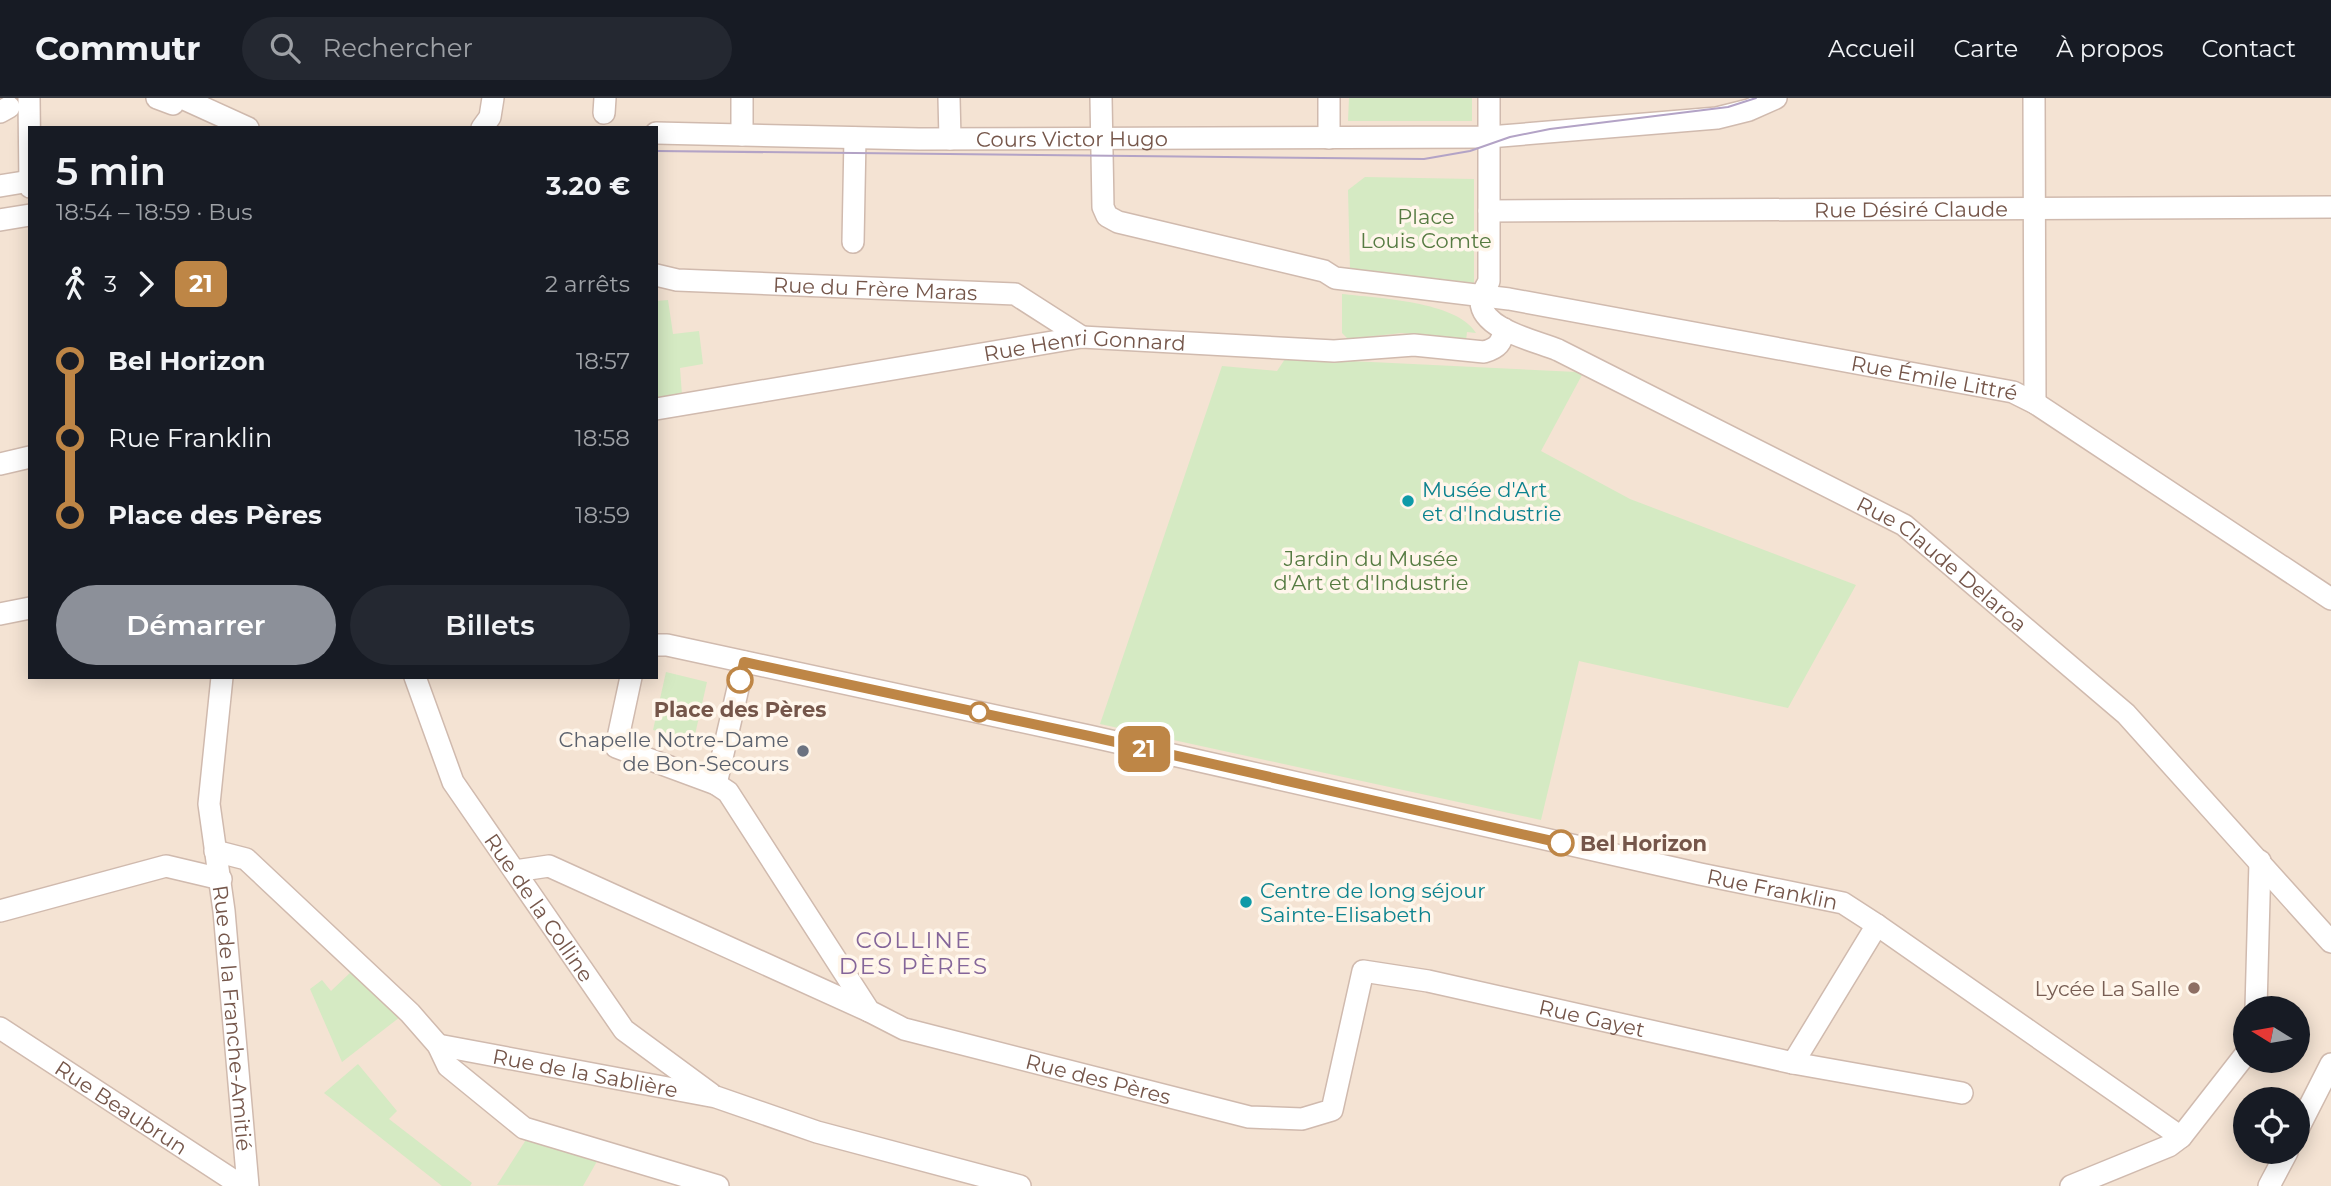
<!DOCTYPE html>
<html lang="fr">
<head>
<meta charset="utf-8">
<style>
	:root { --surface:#171b24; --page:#242831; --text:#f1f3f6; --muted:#9ea1a6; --line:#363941; --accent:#8c9099 }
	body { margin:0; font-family:Montserrat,sans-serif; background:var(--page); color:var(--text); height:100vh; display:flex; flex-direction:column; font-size:26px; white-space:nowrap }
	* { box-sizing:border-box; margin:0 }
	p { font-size:23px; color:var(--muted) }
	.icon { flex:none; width:38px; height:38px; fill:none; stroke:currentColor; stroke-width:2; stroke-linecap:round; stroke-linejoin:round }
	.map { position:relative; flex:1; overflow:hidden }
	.sheet { position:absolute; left:28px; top:28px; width:630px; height:553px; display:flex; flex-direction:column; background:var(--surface); border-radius:0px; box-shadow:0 4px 18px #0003 }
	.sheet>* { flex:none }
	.badge { padding:0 14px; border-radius:10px; font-size:24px; line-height:46px }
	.needle { width:46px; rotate:281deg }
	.fabs { position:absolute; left:2233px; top:898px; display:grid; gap:14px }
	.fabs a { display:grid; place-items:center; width:77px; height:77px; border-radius:50%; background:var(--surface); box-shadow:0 4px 18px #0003; font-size:35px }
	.map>.badge { position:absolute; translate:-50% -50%; box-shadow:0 0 0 4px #fff }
	.legs { display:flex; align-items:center; gap:10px; height:77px; padding:0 28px; font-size:23px }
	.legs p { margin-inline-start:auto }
	.head { display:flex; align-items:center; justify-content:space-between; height:119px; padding:0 28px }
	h1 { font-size:38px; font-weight:600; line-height:52px }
	.button { display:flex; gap:14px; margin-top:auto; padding:14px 28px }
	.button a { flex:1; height:80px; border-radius:42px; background:var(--accent); color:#fff; font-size:28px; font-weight:600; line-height:80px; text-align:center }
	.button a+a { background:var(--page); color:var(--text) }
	ul { padding:0 28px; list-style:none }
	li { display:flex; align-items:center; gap:24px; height:77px; font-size:26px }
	li i { display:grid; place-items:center; width:10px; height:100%; margin:0 9px; background:currentColor }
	li i::after { content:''; width:18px; height:18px; margin:-9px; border:5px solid; border-radius:50%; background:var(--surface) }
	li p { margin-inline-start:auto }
	li:first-child i { background:linear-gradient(#0000 50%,currentColor 0) }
	li:last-child i { background:linear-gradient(currentColor 50%,#0000 0) }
	header { display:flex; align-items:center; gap:42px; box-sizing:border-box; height:98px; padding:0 35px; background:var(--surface); border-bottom:2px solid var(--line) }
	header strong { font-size:33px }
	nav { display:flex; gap:38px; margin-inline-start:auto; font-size:24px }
	.search { width:490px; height:63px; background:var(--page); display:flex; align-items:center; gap:18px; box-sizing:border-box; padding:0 24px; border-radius:38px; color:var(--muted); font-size:26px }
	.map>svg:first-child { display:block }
	.residential { fill:#f4e3d3; fill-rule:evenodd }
	.green { fill:#d5eac3 }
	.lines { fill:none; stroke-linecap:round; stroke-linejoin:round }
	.street-casing { stroke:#d0baae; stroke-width:24 }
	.street { stroke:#fff; stroke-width:21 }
	.tram { stroke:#b3a3c6; stroke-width:2 }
	.line-1-casing { stroke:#fff; stroke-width:16 }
	.line-1 { stroke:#be8646; stroke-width:10 }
	.culture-dot { fill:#0f9aa8; stroke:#fff6eb; stroke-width:2.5 }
	.stop-1-dot { fill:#fff; stroke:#be8646; stroke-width:3.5 }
	.worship-dot { fill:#6b7280; stroke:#fff6eb; stroke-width:2.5 }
	.education-dot { fill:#8d6e63; stroke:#fff6eb; stroke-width:2.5 }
	.labels { text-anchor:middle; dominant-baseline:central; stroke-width:7; stroke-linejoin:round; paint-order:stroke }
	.street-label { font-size:21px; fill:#75564a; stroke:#fff6eb }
	.park-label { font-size:21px; fill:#567b42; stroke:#fff6eb }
	.culture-label { font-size:21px; fill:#0d838f; stroke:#fff6eb; text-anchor:start }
	.stop-label { font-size:21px; font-weight:bold; fill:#75564a; stroke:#fff6eb }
	.worship-label { font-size:21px; fill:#5b616d; stroke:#fff6eb; text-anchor:end }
	.education-label { font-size:21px; fill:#785e54; stroke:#fff6eb; text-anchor:end }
	.neighbourhood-label { font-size:23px; letter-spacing:2px; fill:#846599; stroke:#fff6eb }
</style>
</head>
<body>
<header>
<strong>Commutr</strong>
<div class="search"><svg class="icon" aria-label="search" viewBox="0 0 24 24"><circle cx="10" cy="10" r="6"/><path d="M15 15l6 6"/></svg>Rechercher</div>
<nav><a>Accueil</a><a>Carte</a><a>À propos</a><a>Contact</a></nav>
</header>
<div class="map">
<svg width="2331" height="1088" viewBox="0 0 2331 1088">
	<rect width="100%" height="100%" fill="#fcf1e4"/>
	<path class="residential" d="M0 0H2331V1088H0ZM30 30H656V579H30ZM2245 910H2298V962H2245ZM2245 1001H2298V1054H2245Z"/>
	<g class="green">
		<path d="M1349 0H1472V23H1348Z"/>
		<path d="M1365 79 1474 81V185L1350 171 1348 92Z"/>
		<path d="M1342 196C1376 200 1457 203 1476 235L1467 234 1466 243 1402 235 1348 241 1342 235Z"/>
		<path d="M668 202 673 236 699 233 703 266 680 270 682 297 656 302V203Z"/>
		<path d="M1289 260 1577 274 1582 277 1541 353 1630 401 1856 487 1788 610 1579 563 1541 722 1100 626 1222 268 1277 273 1285 261Z"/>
		<path d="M666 574 707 584 694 641 653 632Z"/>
		<path d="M352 873 400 919 342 964 310 891 322 882 331 893Z"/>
		<path d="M358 966 397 1013 389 1021 472 1085 470 1088H442L324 995Z"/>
		<path d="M529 1037 600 1058 583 1088 497 1087Z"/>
	</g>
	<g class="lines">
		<defs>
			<g id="street">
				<path d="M29 0 30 89"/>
				<path d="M157 0 173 6"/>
				<path d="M182 0 248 30"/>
				<path d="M742 0V37"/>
				<path d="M949 0 950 41"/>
				<path id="s1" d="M1101 0 1103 109 1107 118 1118 124 1324 173 1335 180 1509 201 2013 294 2035 305 2331 501"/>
				<path id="s2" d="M1489 0V183C1486 190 1481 195 1481 204 1482 232 1537 243 1558 252L1904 427 2126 616 2331 844"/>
				<path d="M2034 0 2035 305"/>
				<path d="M0 14 9 9"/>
				<path d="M604 15 605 0"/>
				<path d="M482 30 490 19 493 0"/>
				<path id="s3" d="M656 35 919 41 1489 39 1717 20 1749 12 1776 0"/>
				<path d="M1329 40V0"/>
				<path d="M0 88 30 83"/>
				<path id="s4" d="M1489 113 2331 109"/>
				<path d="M0 122 30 117"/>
				<path d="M853 144 855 40"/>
				<path id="s5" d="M656 177 677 182 1015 196 1082 239"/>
				<path id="s6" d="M656 311 1082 239 1334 253 1414 247 1484 254C1498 250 1502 245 1504 231"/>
				<path d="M0 366 30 359"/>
				<path d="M0 516 30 510"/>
				<path id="s7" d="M656 547H667L1089 638 1700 776 1843 805 1877 827 2181 1039"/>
				<path id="s8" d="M222 579 209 706 224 813 248 1088"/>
				<path id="s9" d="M415 579 453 684 624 932 711 996"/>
				<path id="s10" d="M631 579 616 649 716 686 728 694 869 913 904 931 1249 1019 1302 1021 1332 1012 1363 873 1428 883 1793 965 1962 995"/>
				<path d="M716 686 744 564"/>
				<path d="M215 753 246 761 410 915 438 947 448 968 524 1030 718 1088"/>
				<path d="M515 773 549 768 869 913"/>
				<path d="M0 813 166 768 221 781"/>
				<path d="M2256 910 2260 763"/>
				<path id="s11" d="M0 930 242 1088"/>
				<path id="s12" d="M438 947 716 999 817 1034 1020 1088"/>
				<path d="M1793 965 1877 827"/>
				<path d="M2298 1031 2331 966"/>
				<path d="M2071 1088 2169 1048 2181 1039 2245 957"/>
				<path d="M2269 1088 2287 1054"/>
			</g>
		</defs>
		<use href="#street" class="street-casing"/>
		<use href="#street" class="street"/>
		<path class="tram" d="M656 53 1424 61 1470 53 1510 39 1550 31 1728 9 1756 0"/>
	</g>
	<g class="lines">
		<defs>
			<path id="line-1" d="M740 582 744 564 1089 638 1561 745"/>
		</defs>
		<use href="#line-1" class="line-1-casing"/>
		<use href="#line-1" class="line-1"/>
	</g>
	<g class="culture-dot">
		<circle cx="1408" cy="403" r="7"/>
		<circle cx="1246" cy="804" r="7"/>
	</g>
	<g class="stop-1-dot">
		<circle cx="740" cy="582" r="12"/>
		<circle cx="979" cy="614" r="9"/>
		<circle cx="1561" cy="745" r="12"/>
	</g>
	<circle class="worship-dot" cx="803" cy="653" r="7"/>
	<circle class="education-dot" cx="2194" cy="890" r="7"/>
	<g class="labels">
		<g class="street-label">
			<text stroke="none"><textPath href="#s3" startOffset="416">Cours Victor Hugo</textPath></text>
			<text stroke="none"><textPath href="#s4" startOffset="422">Rue Désiré Claude</textPath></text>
			<text stroke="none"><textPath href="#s5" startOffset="220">Rue du Frère Maras</textPath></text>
			<text stroke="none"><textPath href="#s6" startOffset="434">Rue Henri Gonnard</textPath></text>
			<text stroke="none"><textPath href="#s1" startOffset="964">Rue Émile Littré</textPath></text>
			<text stroke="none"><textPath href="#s2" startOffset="742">Rue Claude Delaroa</textPath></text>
			<text stroke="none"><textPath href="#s7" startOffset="1143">Rue Franklin</textPath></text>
			<text stroke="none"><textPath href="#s9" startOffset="264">Rue de la Colline</textPath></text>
			<text stroke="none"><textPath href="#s10" startOffset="1309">Rue Gayet</textPath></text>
			<text stroke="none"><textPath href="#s8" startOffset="343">Rue de la Franche-Amitié</textPath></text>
			<text stroke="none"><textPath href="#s12" startOffset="150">Rue de la Sablière</textPath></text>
			<text stroke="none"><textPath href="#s10" startOffset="693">Rue des Pères</textPath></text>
			<text stroke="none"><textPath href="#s11" startOffset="145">Rue Beaubrun</textPath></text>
		</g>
		<g class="park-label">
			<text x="1426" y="118">Place<tspan x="1426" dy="24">Louis Comte</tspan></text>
			<text x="1371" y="460">Jardin du Musée<tspan x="1371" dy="24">d'Art et d'Industrie</tspan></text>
		</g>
		<g class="culture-label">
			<text x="1422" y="391">Musée d'Art<tspan x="1422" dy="24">et d'Industrie</tspan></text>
			<text x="1260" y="792">Centre de long séjour<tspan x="1260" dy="24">Sainte-Elisabeth</tspan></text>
		</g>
		<g class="stop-label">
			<text x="740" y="611">Place des Pères</text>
			<text x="1580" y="745" text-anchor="start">Bel Horizon</text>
		</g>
		<g class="worship-label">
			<text x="789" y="641">Chapelle Notre-Dame<tspan x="789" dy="24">de Bon-Secours</tspan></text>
		</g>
		<g class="education-label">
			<text x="2180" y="890">Lycée La Salle</text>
		</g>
		<g class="neighbourhood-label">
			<text x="914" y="842">COLLINE<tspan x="914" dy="26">DES PÈRES</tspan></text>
		</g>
	</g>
</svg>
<div class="fabs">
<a><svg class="needle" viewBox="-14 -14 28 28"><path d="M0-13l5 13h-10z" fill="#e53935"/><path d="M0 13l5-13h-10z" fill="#9ea1a6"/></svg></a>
<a><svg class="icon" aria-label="locate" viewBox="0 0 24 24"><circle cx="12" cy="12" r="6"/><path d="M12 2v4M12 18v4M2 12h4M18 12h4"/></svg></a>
</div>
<b class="badge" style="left:1144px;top:651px;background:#be8646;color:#fff">21</b>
<section class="sheet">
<div class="head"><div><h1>5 min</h1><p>18:54 – 18:59 · Bus</p></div><b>3.20 €</b></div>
<div class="legs"><svg class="icon" aria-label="walk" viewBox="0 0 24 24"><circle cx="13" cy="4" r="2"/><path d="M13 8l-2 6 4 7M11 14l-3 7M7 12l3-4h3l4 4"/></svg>3<svg class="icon" aria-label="forward" viewBox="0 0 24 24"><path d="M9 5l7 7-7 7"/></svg><b class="badge" style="background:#be8646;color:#fff">21</b><p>2 arrêts</p></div>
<ul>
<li><i style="color:#be8646"></i><b>Bel Horizon</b><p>18:57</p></li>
<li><i style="color:#be8646"></i><span>Rue Franklin</span><p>18:58</p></li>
<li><i style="color:#be8646"></i><b>Place des Pères</b><p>18:59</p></li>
</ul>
<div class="button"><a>Démarrer</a><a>Billets</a></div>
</section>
</div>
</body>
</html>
